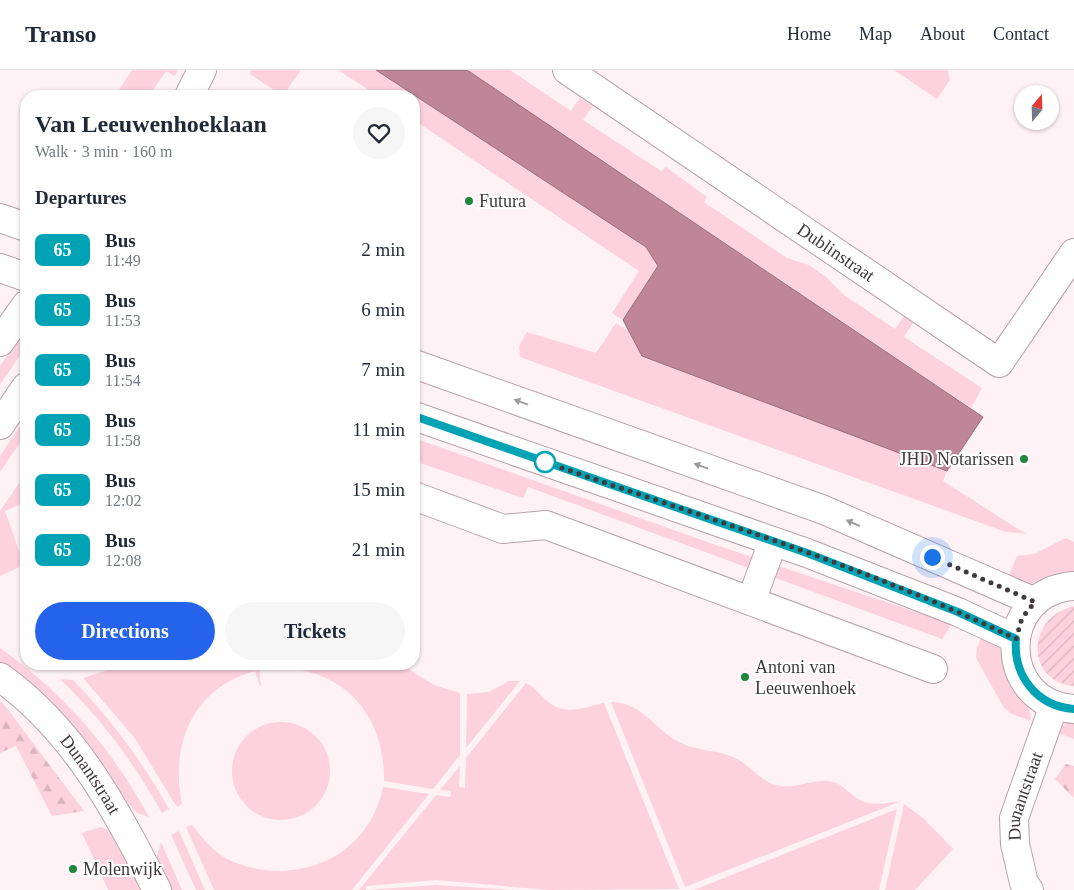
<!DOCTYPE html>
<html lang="en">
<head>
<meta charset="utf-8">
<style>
	:root { --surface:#fff; --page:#f6f6f7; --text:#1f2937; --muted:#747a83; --line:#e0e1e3; --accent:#2563eb }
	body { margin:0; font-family:Georgia,serif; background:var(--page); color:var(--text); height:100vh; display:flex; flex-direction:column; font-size:19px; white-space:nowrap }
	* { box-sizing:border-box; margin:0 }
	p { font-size:16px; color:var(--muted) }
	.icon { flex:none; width:28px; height:28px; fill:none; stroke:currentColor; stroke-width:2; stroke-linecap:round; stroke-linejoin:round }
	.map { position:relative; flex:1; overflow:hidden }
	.drawer { position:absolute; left:20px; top:20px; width:400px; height:580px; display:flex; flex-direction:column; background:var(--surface); border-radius:20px; box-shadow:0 1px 4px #0004 }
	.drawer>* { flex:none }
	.badge { padding:0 10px; border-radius:8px; font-size:18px; line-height:32px }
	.needle { width:32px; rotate:19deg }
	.tools { position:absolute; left:1014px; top:15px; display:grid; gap:10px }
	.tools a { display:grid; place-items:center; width:45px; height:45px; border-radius:50%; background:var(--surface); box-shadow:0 1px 4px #0004; font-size:25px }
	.you { position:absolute; width:25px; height:25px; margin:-12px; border:4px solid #fff; border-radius:50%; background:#1a73e8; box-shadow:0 0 0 8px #1a73e833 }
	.map>.badge { position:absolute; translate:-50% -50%; box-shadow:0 0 0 2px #fff }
	h2 { padding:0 15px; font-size:19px; line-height:45px }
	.round { display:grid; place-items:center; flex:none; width:52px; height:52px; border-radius:26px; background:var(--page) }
	.overview { display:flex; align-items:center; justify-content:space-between; height:85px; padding:0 15px }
	h1 { font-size:24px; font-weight:800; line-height:38px }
	.primary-button { display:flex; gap:10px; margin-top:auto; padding:10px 15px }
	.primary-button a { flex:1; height:58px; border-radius:30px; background:var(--accent); color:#fff; font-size:20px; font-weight:800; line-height:58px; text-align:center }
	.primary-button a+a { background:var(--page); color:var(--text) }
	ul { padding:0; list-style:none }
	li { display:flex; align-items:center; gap:15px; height:60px; padding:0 15px }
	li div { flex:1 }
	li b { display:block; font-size:19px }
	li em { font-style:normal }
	li .badge { min-width:55px; font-weight:700; text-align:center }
	header { display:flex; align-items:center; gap:30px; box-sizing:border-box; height:70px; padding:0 25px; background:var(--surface); border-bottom:1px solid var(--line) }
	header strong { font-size:24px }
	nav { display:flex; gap:28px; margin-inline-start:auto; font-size:18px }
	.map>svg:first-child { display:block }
	.grass { fill:#fdd1de }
	.forest { fill:url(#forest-firs) }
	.garden { fill:url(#garden-furrows) }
	.water { fill:#bf8598; stroke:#996e7c }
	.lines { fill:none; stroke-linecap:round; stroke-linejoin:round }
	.minor-casing { stroke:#b6a2a8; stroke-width:30 }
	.tertiary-casing { stroke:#b6a2a8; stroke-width:30 }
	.minor { stroke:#fff; stroke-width:28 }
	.tertiary { stroke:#fff; stroke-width:28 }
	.oneway { fill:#a09c9d }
	.line-casing { stroke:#fff; stroke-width:11 }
	.line { stroke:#00a3b4; stroke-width:8 }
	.walk { stroke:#41393b; stroke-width:5; stroke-dasharray:0 9 }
	.poi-dot { fill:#20873d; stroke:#fff; stroke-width:2 }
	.stop-dot { fill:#fff; stroke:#00a3b4; stroke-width:2.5 }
	.labels { text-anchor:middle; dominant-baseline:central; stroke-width:4; stroke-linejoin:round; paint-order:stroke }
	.poi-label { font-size:18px; fill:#41393b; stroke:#fff; text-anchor:start }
	.street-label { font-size:18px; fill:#41393b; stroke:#fff }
</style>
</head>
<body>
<header>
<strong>Transo</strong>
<nav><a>Home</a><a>Map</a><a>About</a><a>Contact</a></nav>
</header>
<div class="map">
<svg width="1074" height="820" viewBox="0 0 1074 820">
	<defs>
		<pattern id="forest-firs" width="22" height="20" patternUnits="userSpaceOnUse" patternTransform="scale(1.25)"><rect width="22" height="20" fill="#fdd1de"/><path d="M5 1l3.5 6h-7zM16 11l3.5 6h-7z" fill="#dab4bf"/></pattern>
		<pattern id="garden-furrows" width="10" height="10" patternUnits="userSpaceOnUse" patternTransform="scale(1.25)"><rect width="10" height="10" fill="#fdd1de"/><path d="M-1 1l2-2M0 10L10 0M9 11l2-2" fill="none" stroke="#dab4bf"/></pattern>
	</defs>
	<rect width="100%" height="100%" fill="#fff2f6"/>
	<g class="grass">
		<path d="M132 0H178L175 6 166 1 149 26H115Z"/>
		<path d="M251 0H301L283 26 250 4Z"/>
		<path d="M338 0H376L646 177 658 196 623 250 612 243 639 201 414 50V26H378Z"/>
		<path d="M467 0H510L571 41 580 28 593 36 583 50 661 101 666 97 707 127 704 132 787 188 809 195 826 207 844 225 895 259 904 246 913 253 904 267 982 318 971 338Z"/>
		<path d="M894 0H948L950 10 937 29Z"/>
		<path d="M616 253 629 261 642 286 947 401 943 411 1026 464 1003 461 520 287 519 276 527 262 596 283Z"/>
		<path d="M26 259V276L0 315V296Z"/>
		<path d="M26 347V364L0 402V386Z"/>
		<path d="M414 368 716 475 952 554 942 569 528 417 523 428 414 391Z"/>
		<path d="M26 403V432L5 441 24 495 0 506V441Z"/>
		<path d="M1066 468 1074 472V503C1046 512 1037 518 1007 510L1017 486 1034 484Z"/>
		<path d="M983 564 998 575 1001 581 1030 642 1031 651 1012 644 1004 638 976 588 977 578Z"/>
		<path d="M0 578C64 623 112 679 149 747L137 743 129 735C94 680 54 631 0 593Z"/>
		<path d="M117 594H259L261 616H260L255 601C192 618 170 675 182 734L177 737 134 667 83 608 105 601Z"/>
		<path d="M265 594H400L434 615 460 623V685L433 719 384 711C385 639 337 593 266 598Z"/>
		<path d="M60 609 73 610C111 649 142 691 169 739L162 743C134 693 102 649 60 609Z"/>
		<path d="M509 611H520L466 678 467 624 489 622Z"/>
		<path d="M526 613C536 617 539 625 547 631 566 647 583 637 604 633L679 819 548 820 436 810 366 816V820L436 815 514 820H359L436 725 450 727 451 721 440 720 460 696 459 717 465 718 466 688Z"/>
		<path d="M611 632C643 632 655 661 681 673 699 682 723 680 739 690 754 699 762 714 781 716 799 719 816 707 833 712 846 716 852 728 865 732 876 736 887 732 899 732L685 817Z"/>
		<path d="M1074 648V669L1058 663 1063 656Z"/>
		<circle cx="281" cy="701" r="49"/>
		<path d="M383 717 429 724 352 820H214L186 757 192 755C202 768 213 781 227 789 292 820 369 789 383 717Z"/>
		<path d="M904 734 923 748 953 779 915 820H885Z"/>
		<path d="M897 739 879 820H694Z"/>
		<path d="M101 757 113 762 118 769 140 820H108L82 763Z"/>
		<path d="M179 761 205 820H196L171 765Z"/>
		<path d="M161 772 182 820H168L156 790Z"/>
	</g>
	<g class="forest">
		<path d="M0 631 6 637 84 741 52 746 16 676 0 683Z"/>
		<path d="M1066 694 1074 696V728L1055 709Z"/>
	</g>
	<path class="garden" d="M1074 536V616C1027 613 1024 548 1074 536Z"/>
	<path class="water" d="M376 0H467L983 347 947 401 642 286 623 250 658 196 646 177Z"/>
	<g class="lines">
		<defs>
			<g id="minor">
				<path id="s1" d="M567 0 999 293 1074 183"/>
				<path d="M189 26 202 0"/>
				<path d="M414 426 503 459 546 455 933 599"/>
				<path d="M751 531 773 472"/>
				<path id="s2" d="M0 607C74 660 117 740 157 820"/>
				<path id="s3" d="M1029 820 1024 813 1015 774 1014 748 1054 635"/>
			</g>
			<g id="tertiary">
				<path d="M0 148 26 157"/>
				<path d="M0 198 26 207"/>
				<path d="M0 272 26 235"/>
				<path d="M414 294 824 440 1035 532"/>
				<path d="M414 346 807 483 958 542 1016 569"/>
				<path d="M0 355 26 317"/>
				<path d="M1074 516C996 521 996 634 1074 639"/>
			</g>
		</defs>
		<use href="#minor" class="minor-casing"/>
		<use href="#tertiary" class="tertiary-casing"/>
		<use href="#minor" class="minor"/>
		<use href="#tertiary" class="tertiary"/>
	</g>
	<defs><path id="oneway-solid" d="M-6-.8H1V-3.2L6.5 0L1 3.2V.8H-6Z" transform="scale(1.25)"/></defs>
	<g class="oneway">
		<use href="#oneway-solid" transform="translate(521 332) rotate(-160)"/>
		<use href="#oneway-solid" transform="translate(701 396) rotate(-160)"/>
		<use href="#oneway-solid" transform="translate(853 453) rotate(-156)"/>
	</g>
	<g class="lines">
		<defs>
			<path id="line" d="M414 346 807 483 958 542 1016 569C1013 605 1036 636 1074 639"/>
		</defs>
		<use href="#line" class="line-casing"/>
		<use href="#line" class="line"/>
		<path class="walk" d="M545 392C702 447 866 496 1016 569L1022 548 1035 532 932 487"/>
	</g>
	<g class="poi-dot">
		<circle cx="469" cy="131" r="5"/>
		<circle cx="1024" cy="389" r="5"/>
		<circle cx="745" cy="607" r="5"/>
		<circle cx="73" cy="799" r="5"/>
	</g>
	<circle class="stop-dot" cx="545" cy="392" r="10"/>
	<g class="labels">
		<g class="poi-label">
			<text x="479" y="131">Futura</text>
			<text x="1014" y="389" text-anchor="end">JHD Notarissen</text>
			<text x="755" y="597">Antoni van<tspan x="755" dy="21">Leeuwenhoek</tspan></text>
			<text x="83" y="799">Molenwijk</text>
		</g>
		<g class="street-label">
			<text stroke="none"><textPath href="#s1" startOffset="325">Dublinstraat</textPath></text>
			<text stroke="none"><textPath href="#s2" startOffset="134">Dunantstraat</textPath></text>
			<text stroke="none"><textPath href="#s3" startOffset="98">Dunantstraat</textPath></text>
		</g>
	</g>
</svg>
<div class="tools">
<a><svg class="needle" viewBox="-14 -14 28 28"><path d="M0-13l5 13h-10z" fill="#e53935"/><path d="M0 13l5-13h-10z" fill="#747a83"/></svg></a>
</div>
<div class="you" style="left:932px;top:487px"></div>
<section class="drawer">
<div class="overview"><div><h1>Van Leeuwenhoeklaan</h1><p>Walk · 3 min · 160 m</p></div><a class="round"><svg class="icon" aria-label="heart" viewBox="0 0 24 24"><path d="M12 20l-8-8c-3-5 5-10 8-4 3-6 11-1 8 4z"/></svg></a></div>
<h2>Departures</h2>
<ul>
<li><span class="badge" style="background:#00a3b4;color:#fff">65</span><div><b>Bus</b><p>11:49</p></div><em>2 min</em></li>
<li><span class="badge" style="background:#00a3b4;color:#fff">65</span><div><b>Bus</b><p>11:53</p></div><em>6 min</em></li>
<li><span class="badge" style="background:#00a3b4;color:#fff">65</span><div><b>Bus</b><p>11:54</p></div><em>7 min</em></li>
<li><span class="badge" style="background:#00a3b4;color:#fff">65</span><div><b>Bus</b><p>11:58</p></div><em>11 min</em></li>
<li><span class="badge" style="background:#00a3b4;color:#fff">65</span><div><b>Bus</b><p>12:02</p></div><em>15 min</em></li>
<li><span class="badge" style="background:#00a3b4;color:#fff">65</span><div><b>Bus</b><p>12:08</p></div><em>21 min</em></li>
</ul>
<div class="primary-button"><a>Directions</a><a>Tickets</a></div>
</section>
</div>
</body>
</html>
